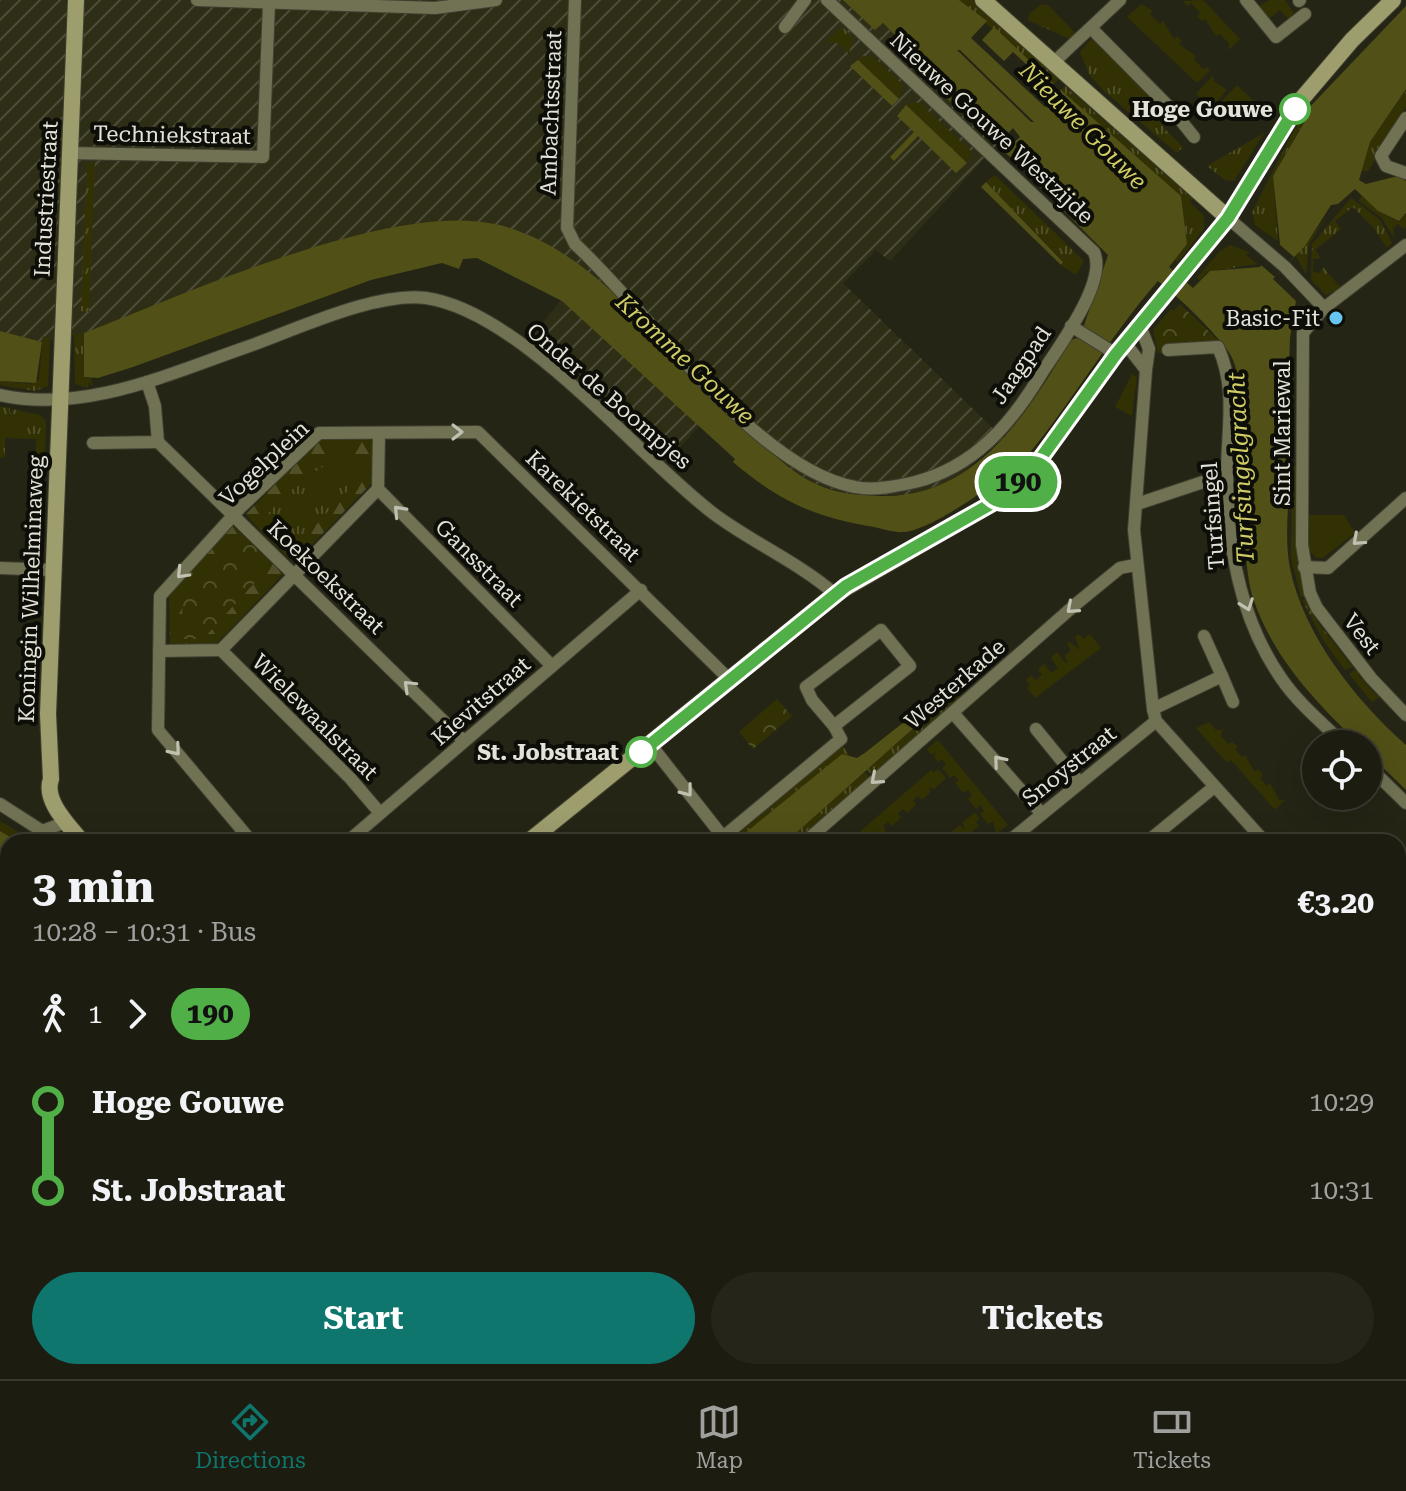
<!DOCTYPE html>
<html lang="en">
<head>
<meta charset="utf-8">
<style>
	:root { --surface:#1c1c10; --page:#252519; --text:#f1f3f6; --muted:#a0a19f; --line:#3a3a30; --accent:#0f766e }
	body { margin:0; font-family:"Roboto Serif",serif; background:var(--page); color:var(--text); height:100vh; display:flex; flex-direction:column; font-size:30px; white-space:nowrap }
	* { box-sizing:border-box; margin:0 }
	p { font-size:26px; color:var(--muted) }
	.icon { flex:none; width:44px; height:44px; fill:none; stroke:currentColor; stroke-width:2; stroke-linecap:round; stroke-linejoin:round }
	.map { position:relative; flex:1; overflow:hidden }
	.details { position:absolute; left:0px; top:834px; width:1406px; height:546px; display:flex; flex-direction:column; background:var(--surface); border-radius:24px 24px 0 0; box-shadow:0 8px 32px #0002,0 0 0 2px var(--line) }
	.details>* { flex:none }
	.badge { padding:0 16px; border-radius:26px; font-size:28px; line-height:52px }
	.controls { position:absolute; left:1302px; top:730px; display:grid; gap:16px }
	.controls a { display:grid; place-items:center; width:80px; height:80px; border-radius:50%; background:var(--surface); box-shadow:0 8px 32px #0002,0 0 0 2px var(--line); font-size:40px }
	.map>.badge { position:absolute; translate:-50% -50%; box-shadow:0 0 0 4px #fff }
	.legs { display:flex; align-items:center; gap:12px; height:88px; padding:0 32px; font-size:26px }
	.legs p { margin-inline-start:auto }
	.headline { display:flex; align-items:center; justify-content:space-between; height:136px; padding:0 32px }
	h1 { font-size:44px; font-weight:700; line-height:60px }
	.cta { display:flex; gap:16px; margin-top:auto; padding:16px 32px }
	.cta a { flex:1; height:92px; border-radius:48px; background:var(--accent); color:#fff; font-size:32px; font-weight:700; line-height:92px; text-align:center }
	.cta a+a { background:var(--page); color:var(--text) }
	ul { padding:0 32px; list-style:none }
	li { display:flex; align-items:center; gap:28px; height:88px; font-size:30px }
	li i { display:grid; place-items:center; width:12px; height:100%; margin:0 10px; background:currentColor }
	li i::after { content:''; width:20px; height:20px; margin:-10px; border:6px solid; border-radius:50%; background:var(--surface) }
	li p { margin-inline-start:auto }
	li:first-child i { background:linear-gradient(#0000 50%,currentColor 0) }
	li:last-child i { background:linear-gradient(currentColor 50%,#0000 0) }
	.menu { display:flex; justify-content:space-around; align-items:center; height:112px; border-top:2px solid var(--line); background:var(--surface); font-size:22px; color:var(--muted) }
	.menu a { display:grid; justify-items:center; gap:4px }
	.menu .selected { color:var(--accent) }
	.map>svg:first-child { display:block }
	.industrial { fill:url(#industrial-furrows) }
	.grass { fill:url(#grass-tufts) }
	.forest { fill:url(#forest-firs) }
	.park { fill:url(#park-crowns) }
	.garden { fill:#323104 }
	.water { fill:#515016; fill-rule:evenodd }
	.pier { fill:#252516 }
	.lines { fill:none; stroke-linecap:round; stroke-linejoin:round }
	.minor-casing { stroke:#404031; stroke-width:14 }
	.secondary-casing { stroke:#404031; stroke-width:18 }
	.minor { stroke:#717154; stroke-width:12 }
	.secondary { stroke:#9e9d6e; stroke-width:16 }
	.oneway { stroke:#c1c1b1 }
	.line-1-casing { stroke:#fff; stroke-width:18 }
	.line-1 { stroke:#50af46; stroke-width:12 }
	.stop-1-dot { fill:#fff; stroke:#50af46; stroke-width:4 }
	.poi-dot { fill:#68c4f0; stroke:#0e0e08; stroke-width:3 }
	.labels { text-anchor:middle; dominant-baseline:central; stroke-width:8; stroke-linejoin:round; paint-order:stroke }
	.stop-label { font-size:22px; font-weight:bold; fill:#e3e3d9; stroke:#0e0e08; text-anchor:end }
	.street-label { font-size:22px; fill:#e3e3d9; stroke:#0e0e08 }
	.poi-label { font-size:22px; fill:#e3e3d9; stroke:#0e0e08; text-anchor:end }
	.water-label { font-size:24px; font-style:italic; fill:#d0cd66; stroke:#0e0e08 }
</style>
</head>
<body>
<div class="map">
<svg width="1406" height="1379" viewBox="0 0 1406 1379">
	<defs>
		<pattern id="industrial-furrows" width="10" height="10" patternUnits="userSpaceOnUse" patternTransform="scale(2)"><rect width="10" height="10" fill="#2e2e17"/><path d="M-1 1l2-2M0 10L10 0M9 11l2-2" fill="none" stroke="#4c4c38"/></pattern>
		<pattern id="grass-tufts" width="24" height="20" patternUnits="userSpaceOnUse" patternTransform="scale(2)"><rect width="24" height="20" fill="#323104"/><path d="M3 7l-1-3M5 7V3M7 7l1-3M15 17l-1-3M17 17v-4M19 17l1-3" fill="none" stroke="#504f28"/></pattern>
		<pattern id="forest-firs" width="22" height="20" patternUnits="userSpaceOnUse" patternTransform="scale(2)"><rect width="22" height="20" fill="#323104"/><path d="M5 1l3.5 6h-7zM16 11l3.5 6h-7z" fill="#504f28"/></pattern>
		<pattern id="park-crowns" width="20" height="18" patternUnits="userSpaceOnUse" patternTransform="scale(2)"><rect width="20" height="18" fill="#323104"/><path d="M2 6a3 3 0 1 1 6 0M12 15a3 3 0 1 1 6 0" fill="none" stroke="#504f28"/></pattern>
	</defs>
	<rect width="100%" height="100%" fill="#252516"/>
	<g class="industrial">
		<path d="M0 0H843L875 29 882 23 911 51 905 59 997 145 890 261 876 250 843 283 1003 438 954 480 911 495H849L816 484 792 470 742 427 596 280 492 223 443 221 351 237 262 266 84 333 42 342 8 334 0 331Z"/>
		<path d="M563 298 702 423 661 468 525 345Z"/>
	</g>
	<g class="grass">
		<path d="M959 0H974L1060 78 1054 84Z"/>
		<path d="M1042 4 1048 5 1076 34 1069 39 1028 20 1029 14Z"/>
		<path d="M842 27 853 37 849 54 840 44 826 41Z"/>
		<path d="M1093 37 1170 112 1163 127 1183 147 1177 153 1105 92 1090 76 1080 52Z"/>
		<path d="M863 56 874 57 903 85 899 99 858 60Z"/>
		<path d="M1065 86 1193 199 1190 202 1204 216V229L1178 262 1174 259 1187 244 1181 196 1061 90Z"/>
		<path d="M1406 89V107L1368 171H1361L1370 142Z"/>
		<path d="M914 102 920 103 971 151 967 163 906 105Z"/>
		<path d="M1303 113 1308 115 1273 176 1278 241 1255 225 1252 212Z"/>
		<path d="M1264 133 1234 181 1225 180 1207 166Z"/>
		<path d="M87 163H95L89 312 81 311Z"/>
		<path d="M995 175 1084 261 1076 275 1061 265 1063 261 986 182Z"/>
		<path d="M1362 195 1378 211 1399 222 1406 214V227L1404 229 1398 224 1393 228 1394 238 1382 218 1359 201Z"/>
		<path d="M1351 198 1380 220 1392 243 1387 248 1373 227 1353 207 1335 221 1341 229 1315 250 1321 258 1313 259V272L1320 273 1323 267 1341 288 1326 295 1311 280 1312 244Z"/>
		<path d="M1326 217 1309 244 1306 274 1296 256Z"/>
		<path d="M1230 245 1249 252 1246 255 1257 264 1207 272 1200 280 1197 278 1220 251Z"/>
		<path d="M84 333 85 378H91L93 387 89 382 88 388 75 384 74 335Z"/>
		<path d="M43 336 50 339 48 386 35 391 0 385V381L31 384 39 379Z"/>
		<path d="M0 406 10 408 9 417 12 409 40 415 46 421 45 456H36V439L5 438V457L0 458Z"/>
		<path d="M330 452 357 471 355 483 295 547 279 532 270 540 258 528 264 517 323 455Z"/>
		<path d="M1292 465 1299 466 1297 556 1307 596 1301 597 1291 558Z"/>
		<path d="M1308 599 1319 624 1351 665H1356L1345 670 1323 640 1302 600Z"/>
		<path d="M1354 670H1359V676L1376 695H1382L1372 702 1349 674Z"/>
		<path d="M955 692 963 699 874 777 867 770Z"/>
		<path d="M842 745 851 758 842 754 734 842H723L750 824Z"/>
		<path d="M865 772 871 779 799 842H786Z"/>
		<path d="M0 821 34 842H19L0 831Z"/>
		<path d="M0 1029 8 1037V1133L0 1124Z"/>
		<path d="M215 1372H299L304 1379H220Z"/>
		<path d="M810 1372H881L880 1379H821Z"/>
	</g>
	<g class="forest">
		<path d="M366 438 373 441 372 483 294 563 270 540 279 532 295 547 355 483 357 471 330 452 264 517 258 528 246 514 320 439Z"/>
		<path d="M233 526 247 539 183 597 264 555 283 574 217 643 170 644 169 593Z"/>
	</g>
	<g class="park">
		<path d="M1180 304 1220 342 1165 345V353H1158L1153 330 1171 309 1174 311Z"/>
		<path d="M247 539 264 555 255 560 260 577 203 639H181L183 597Z"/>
		<path d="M777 699 792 716 753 749 739 732Z"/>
	</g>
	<g class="garden">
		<path d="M1203 0 1240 39 1229 50V43L1220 34 1216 36 1205 19 1202 21 1197 16 1200 13 1191 3 1188 6 1183 1Z"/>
		<path d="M1270 0H1285L1294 13 1288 19 1280 10 1270 18 1277 28 1274 29 1256 7Z"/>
		<path d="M1141 4 1153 11 1150 14 1160 24 1163 21 1174 39 1177 36 1182 41 1179 44 1196 56 1194 59 1203 69 1207 67 1210 70 1197 83 1127 17Z"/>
		<path d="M1213 75 1214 81 1227 90 1212 108 1196 94Z"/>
		<path d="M1237 85 1266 113 1254 121 1244 110 1233 118 1220 103Z"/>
		<path d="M1132 374 1137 377 1132 416 1115 407Z"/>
		<path d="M337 457 350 477 318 497 306 478Z"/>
		<path d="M1308 515H1344L1355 533 1323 558H1316L1308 549Z"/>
		<path d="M1079 634 1083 639 1090 634 1101 648 1035 698 1027 688 1030 685 1026 680 1031 675 1036 680 1042 675 1038 669 1044 664 1051 673 1058 668 1051 658 1057 652 1065 663 1068 662 1064 656 1071 650 1067 644 1070 642 1080 650 1075 637Z"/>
		<path d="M1209 722 1216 730H1222L1221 736 1228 744 1232 742 1238 746 1235 749 1242 757 1245 755 1255 772 1258 769 1263 775 1260 778 1267 786 1270 783 1279 800H1285L1275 810 1231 760 1227 763 1196 728Z"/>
		<path d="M938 740 1008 825 996 834 993 821 988 824 980 814 984 811 980 805 976 809 968 799 972 795 968 790 963 793 955 783 959 780 954 775 950 778 942 768 946 765 942 759 938 762 934 757 936 752 931 755 927 749Z"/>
		<path d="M938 769 946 778 934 789 928 787 931 791 922 800 918 796 913 800 916 804 907 813 903 809 898 813 901 818 892 826 888 822 883 826 886 831 875 841 871 837 866 842H848L931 770 934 773Z"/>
		<path d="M975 812 980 819 976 822 979 826 959 842H939L945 837 948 841 954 837 950 833 960 825 964 829 963 822Z"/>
	</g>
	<g class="water">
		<path d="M843 0H959L987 21 971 38 1045 107 1061 90 1181 196 1187 244 1169 267 1193 288 1210 271 1260 267 1280 244 1273 176 1308 116 1304 113 1406 6V89L1370 142 1359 180 1366 184 1398 176 1406 181V213L1399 221 1378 211 1355 189 1338 204 1331 205 1305 246 1273 279 1296 301 1290 337 1286 465 1290 471C1289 502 1284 537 1290 568 1303 634 1356 701 1406 745V790L1368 753V744H1359C1315 701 1273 658 1253 598 1234 537 1256 389 1228 351 1208 325 1182 300 1158 281 1102 345 1063 420 1004 482H995C976 497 928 530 904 532 895 533 883 529 874 527 813 517 779 501 733 462L735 459 562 301 477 258 463 259 459 269 442 263 371 280 133 367 98 378 84 377V333C187 294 389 201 495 224 603 248 678 372 758 441 776 456 794 474 816 484 837 494 858 495 881 496 977 498 1027 413 1071 340L1080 337 1108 255 1004 151 1020 137 1013 128 997 145 905 59 910 51 883 23 875 30ZM957 50H960L1034 122H1031Z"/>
		<path d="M994 27 1054 84 1042 97 1021 77 1029 67 1013 52 1004 61 982 40Z"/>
		<path d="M858 60 899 99 892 106 850 66Z"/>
		<path d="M906 105 967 163 956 173 918 136 894 161 890 157 914 132 897 116Z"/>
		<path d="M986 182 1063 262 1061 265 981 187Z"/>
		<path d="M0 331 42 342 36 383 0 381Z"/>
		<path d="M947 688 953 693 786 842H734L842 754 857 758 866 752Z"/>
		<path d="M0 831 19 842H8V879L0 874Z"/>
		<path d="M0 1124 8 1133V1372H215L220 1379H0Z"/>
	</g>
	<path class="pier" d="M1279 244 1294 257 1275 277 1261 265Z"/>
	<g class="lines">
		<defs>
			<g id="minor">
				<path d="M197 0 435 8 496 0"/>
				<path d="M575 0 567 228 575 244C649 312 756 469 855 487 874 491 897 486 915 482 974 467 1010 425 1040 376 1057 349 1108 282 1094 252L827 0"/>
				<path d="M1246 0 1276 37 1305 14"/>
				<path d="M1299 1 1300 0"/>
				<path d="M785 27 805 0"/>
				<path d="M1091 28 1174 112 1194 137"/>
				<path d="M1053 63 1120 0"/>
				<path d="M1406 118 1381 156 1386 166 1406 173"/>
				<path d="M70 153 263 157 269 3"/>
				<path d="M1228 218 1285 267 1324 308 1406 245"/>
				<path d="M1324 308 1303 333 1302 545 1310 593 1317 608 1371 678 1406 715"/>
				<path d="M1071 326 1116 354"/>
				<path d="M1141 328 1149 349 1146 370 1134 530 1153 709 1156 721 1265 842"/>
				<path d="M1125 343 1146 370"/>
				<path d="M1168 350 1218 347C1237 389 1227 430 1227 474 1227 544 1240 619 1281 678 1297 702 1323 724 1344 744"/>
				<path d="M0 395C83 413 164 376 241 349 291 332 375 291 426 298 522 312 636 455 714 514 753 543 798 562 835 594"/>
				<path d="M158 442 464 741"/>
				<path d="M93 443 158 442 155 406 147 382"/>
				<path d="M378 489 552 666"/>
				<path d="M1137 504 1227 474"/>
				<path d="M1304 567 1328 568 1406 498"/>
				<path d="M0 568 54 570"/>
				<path d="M881 630 910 666 834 726 812 700 806 687Z"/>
				<path d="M221 650 350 778 380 813"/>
				<path d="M159 651 221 650 378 489 379 433"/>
				<path d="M1222 676 1233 702"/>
				<path d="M1153 709 1222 676 1204 636"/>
				<path d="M953 713 1042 814"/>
				<path d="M1036 729 1080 783"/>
				<path d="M650 744 723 837"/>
				<path d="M1368 766 1406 803"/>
				<path d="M0 804 42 831 66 822"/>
				<path d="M252 842 158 730 160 596 240 508 319 433 478 432 730 680"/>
				<path d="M347 842 641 590"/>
				<path d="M717 842 841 739 834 726"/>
				<path d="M805 842 1076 604 1120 568 1135 565"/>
				<path d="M1008 842 1156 721"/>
				<path d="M1147 842 1214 787"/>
				<path d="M1398 865 1406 857"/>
				<path d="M1398 959 1406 952"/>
				<path d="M0 981 8 983"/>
				<path d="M1400 996 1406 997"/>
				<path d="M0 1102 8 1111"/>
				<path d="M1398 1141 1406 1134"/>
				<path d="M1398 1203 1406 1213"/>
				<path d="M1398 1238 1406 1231"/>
				<path d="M1398 1345 1406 1338"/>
				<path d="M335 1372 339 1379"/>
				<path d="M655 1372 658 1379"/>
				<path d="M801 1372 813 1379"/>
				<path d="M1124 1372 1135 1379"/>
				<path d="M1276 1372 1282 1379"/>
				<path d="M885 1379 886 1372"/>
				<path d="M999 1379 1004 1372"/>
				<path d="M1359 1379 1367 1372"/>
			</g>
			<g id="secondary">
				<path d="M76 0 48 714 51 779C43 801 69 825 82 842"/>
				<path d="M983 0 1228 218"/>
				<path d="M528 842 835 594 998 500 1038 462 1116 354 1228 218 1300 101 1352 40 1393 0"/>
				<path d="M496 1372 500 1379"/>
			</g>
		</defs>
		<use href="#minor" class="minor-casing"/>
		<use href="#secondary" class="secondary-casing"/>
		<use href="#minor" class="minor"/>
		<use href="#secondary" class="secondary"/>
	</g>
	<defs><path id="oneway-chevron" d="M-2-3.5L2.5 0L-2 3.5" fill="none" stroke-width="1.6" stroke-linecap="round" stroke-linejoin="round" transform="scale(2)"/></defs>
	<g class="oneway">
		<use href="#oneway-chevron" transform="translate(457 432)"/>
		<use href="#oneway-chevron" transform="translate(399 511) rotate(-133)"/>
		<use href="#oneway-chevron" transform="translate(1358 540) rotate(138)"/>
		<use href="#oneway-chevron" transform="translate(182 573) rotate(134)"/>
		<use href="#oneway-chevron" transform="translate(1247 605) rotate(70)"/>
		<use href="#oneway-chevron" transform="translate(1072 608) rotate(139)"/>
		<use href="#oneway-chevron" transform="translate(409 686) rotate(-136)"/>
		<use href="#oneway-chevron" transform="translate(175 750) rotate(50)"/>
		<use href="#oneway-chevron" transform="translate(999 761) rotate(-130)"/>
		<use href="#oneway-chevron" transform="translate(876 779) rotate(139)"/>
		<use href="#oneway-chevron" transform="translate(687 791) rotate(52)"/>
	</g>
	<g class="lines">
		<defs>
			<path id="line-1" d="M641 752 846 586 998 500 1038 462 1116 354 1228 218 1295 109"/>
		</defs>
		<use href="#line-1" class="line-1-casing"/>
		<use href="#line-1" class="line-1"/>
	</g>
	<g class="stop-1-dot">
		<circle cx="1295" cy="109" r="14"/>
		<circle cx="641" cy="752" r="14"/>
	</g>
	<circle class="poi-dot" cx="1336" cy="318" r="8"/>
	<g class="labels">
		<g class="stop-label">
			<text x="1273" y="109">Hoge Gouwe</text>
			<text x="619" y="752">St. Jobstraat</text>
		</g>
		<g class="street-label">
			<text transform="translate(551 113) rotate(-88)">Ambachtsstraat</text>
			<text transform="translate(992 128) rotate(43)">Nieuwe Gouwe Westzijde</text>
			<text transform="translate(172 135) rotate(1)">Techniekstraat</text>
			<text transform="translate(46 199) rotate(-87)">Industriestraat</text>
			<text transform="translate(1021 365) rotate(-56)">Jaagpad</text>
			<text transform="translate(609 396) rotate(41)">Onder de Boompjes</text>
			<text transform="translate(1282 433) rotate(-90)">Sint Mariewal</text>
			<text transform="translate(264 463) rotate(-43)">Vogelplein</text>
			<text transform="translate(583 506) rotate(44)">Karekietstraat</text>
			<text transform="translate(1213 516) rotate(-94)">Turfsingel</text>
			<text transform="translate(479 563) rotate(45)">Gansstraat</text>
			<text transform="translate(326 577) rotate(44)">Koekoekstraat</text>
			<text transform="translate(31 589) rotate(-88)">Koningin Wilhelminaweg</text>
			<text transform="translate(1362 634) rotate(52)">Vest</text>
			<text transform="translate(955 684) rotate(-41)">Westerkade</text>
			<text transform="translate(481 701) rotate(-41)">Kievitstraat</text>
			<text transform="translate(315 717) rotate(45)">Wielewaalstraat</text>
			<text transform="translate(1069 766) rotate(-39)">Snoystraat</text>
		</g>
		<g class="poi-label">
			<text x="1320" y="318">Basic-Fit</text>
		</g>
		<g class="water-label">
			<text transform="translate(1083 126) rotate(45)">Nieuwe Gouwe</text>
			<text transform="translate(685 359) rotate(43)">Kromme Gouwe</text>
			<text transform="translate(1241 468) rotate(-93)">Turfsingelgracht</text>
		</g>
	</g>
</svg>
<div class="controls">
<a><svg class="icon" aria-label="locate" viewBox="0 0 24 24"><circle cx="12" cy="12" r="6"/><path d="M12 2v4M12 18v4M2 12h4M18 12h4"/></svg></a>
</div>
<b class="badge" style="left:1018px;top:482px;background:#50af46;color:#111">190</b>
<section class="details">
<div class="headline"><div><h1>3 min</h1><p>10:28 – 10:31 · Bus</p></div><b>€3.20</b></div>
<div class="legs"><svg class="icon" aria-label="walk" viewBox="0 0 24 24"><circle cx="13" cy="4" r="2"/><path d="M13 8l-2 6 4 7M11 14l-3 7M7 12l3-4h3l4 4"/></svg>1<svg class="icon" aria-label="forward" viewBox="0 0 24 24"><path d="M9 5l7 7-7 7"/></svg><b class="badge" style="background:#50af46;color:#111">190</b></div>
<ul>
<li><i style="color:#50af46"></i><b>Hoge Gouwe</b><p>10:29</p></li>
<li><i style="color:#50af46"></i><b>St. Jobstraat</b><p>10:31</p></li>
</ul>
<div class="cta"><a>Start</a><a>Tickets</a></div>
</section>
</div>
<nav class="menu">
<a class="selected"><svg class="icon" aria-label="directions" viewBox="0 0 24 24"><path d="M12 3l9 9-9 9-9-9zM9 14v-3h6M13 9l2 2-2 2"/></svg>Directions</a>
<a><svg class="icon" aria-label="map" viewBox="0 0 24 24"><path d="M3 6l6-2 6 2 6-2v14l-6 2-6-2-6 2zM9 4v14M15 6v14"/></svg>Map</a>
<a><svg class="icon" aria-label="tickets" viewBox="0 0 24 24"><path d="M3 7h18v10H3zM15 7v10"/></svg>Tickets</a>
</nav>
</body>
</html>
